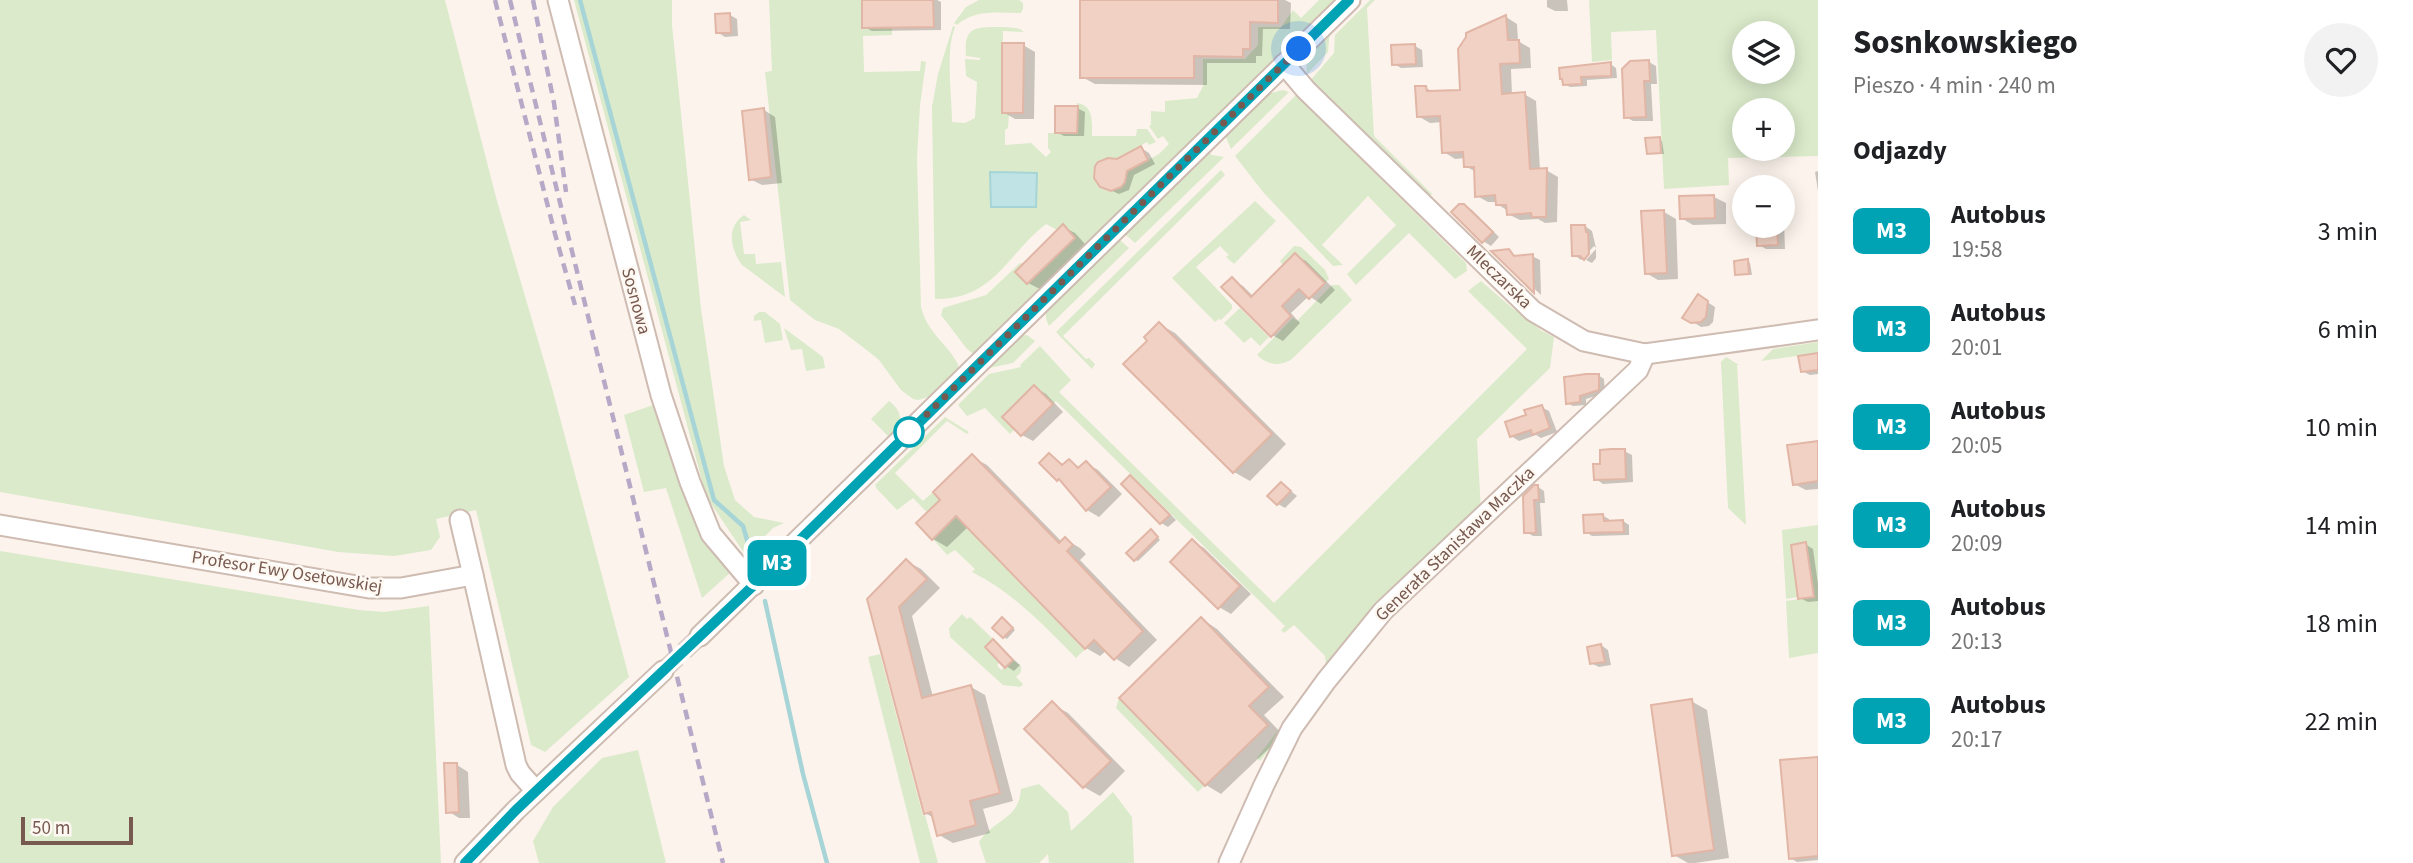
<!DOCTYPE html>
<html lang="pl">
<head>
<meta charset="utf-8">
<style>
	:root { --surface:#fff; --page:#f2f2f2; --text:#202124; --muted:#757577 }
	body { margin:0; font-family:"Source Sans 3",sans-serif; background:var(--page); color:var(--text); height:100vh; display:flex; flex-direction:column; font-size:26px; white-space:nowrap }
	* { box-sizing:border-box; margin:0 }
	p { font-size:23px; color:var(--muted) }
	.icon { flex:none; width:38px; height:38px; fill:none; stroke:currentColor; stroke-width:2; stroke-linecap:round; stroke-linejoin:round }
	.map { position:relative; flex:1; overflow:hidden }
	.side { display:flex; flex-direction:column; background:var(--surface); width:595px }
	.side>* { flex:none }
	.badge { padding:0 14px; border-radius:10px; font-size:24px; line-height:46px }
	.buttons { position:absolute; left:1732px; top:21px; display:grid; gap:14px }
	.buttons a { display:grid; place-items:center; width:63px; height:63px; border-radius:50%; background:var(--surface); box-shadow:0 4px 18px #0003; font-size:35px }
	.scale { position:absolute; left:21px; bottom:18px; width:112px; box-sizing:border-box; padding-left:7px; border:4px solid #77594f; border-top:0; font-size:19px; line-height:24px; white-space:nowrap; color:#77594f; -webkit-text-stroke:5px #fef8f2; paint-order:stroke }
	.you { position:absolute; width:35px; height:35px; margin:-18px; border:5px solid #fff; border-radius:50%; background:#1a73e8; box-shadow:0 0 0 10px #1a73e833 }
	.map>.badge { position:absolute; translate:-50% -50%; box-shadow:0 0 0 4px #fff }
	h2 { padding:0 35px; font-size:26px; line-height:63px }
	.round { display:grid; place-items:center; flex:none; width:74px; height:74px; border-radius:37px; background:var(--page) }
	.overview { display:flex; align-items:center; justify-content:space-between; height:119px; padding:0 35px }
	h1 { font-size:33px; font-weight:700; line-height:52px }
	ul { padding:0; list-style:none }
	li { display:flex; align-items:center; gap:21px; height:98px; padding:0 35px }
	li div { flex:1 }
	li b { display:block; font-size:26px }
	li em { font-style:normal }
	li .badge { min-width:77px; font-weight:700; text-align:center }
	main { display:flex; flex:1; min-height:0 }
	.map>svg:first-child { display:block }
	.green { fill:#daeaca; fill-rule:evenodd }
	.water { fill:#c0e4e5; stroke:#a7d5d7; stroke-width:2 }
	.shadow { fill:#0003 }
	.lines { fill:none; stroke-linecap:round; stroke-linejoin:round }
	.stream { stroke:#a7d5d7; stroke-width:4.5 }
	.building { fill:#f0d1c4; stroke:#e2b6a6; stroke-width:2 }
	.minor-tunnel { stroke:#dbcdc5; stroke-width:19; stroke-dasharray:19 10; stroke-linecap:butt }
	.minor-casing { stroke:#cebbb1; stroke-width:23 }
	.minor { stroke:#fff; stroke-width:19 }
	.rail { stroke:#b6a9c7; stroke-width:4.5; stroke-dasharray:10 7; stroke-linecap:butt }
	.line-casing { stroke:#fff; stroke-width:16 }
	.line { stroke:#00a3b4; stroke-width:10 }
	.walk { stroke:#77594f; stroke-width:7; stroke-dasharray:0 12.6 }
	.stop-dot { fill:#fff; stroke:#00a3b4; stroke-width:3.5 }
	.labels { text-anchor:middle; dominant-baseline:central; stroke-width:5; stroke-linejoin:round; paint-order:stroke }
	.street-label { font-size:18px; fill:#77594f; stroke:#fef8f2 }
</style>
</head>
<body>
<main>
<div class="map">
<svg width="1818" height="863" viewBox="0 0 1818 863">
	<rect width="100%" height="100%" fill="#fcf4ec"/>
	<g class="green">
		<path d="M0 0H445L497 201 552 388 629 677 545 752 531 745 476 510 436 519 440 537 431 550 394 556 338 552 0 492Z"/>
		<path d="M574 0H672V25L701 309 724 466 735 500 754 517 784 523 773 528 746 556 706 496Z"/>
		<path d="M769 0H862L892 27V35L863 36 864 72 920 71 921 61 926 62 920 105 917 159 921 307C927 335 956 350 960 371L932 396 918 400 913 399 901 390 879 360 868 351 839 329 815 320 790 300 765 72 772 71Z"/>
		<path d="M979 0H1019L1023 3V9L1021 13C998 13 975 9 957 25L954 23 966 7Z"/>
		<path d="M1319 0H1339L976 356 967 349 941 315 943 308 986 295 1020 263 1023 264 1015 272 1027 284 1075 237 1063 225 1057 230 1046 224C1007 254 994 300 935 299L932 107 938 74 953 26 955 27C945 52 952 94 952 122L965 123 975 118 977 82 966 76 965 59 980 60V58L966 56C964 29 972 27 997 27 1005 27 1012 27 1020 29L1024 32 1003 31 1002 112 1009 113 1008 128 1005 130V145L1031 143 1046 157 1051 152 1048 148V133H1077V103C1094 105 1092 123 1092 136H1136L1137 129H1147L1156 142 1149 145 1147 142 1126 154 1133 168 1159 154 1169 144 1163 136 1158 139 1149 126 1151 125V111L1165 112V101L1197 98 1203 86V59H1245L1258 45V27H1281L1293 10 1301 18ZM1108 158 1118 159 1127 172C1127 183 1121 188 1111 191 1097 189 1091 179 1095 166Z"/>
		<path d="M1370 0H1375L1367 8 1374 136 1432 194 1429 197 1310 81 1334 53 1335 35Z"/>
		<path d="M1589 0H1818V156L1728 158 1729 185 1664 189 1656 30 1611 32 1612 60 1592 62ZM1783 33V72H1745V33ZM1783 110V149H1745V110Z"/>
		<path d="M1330 29 1328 52 1307 74C1305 50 1315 45 1330 29Z"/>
		<path d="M1283 90 1289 92 1231 149 1224 133 1267 94Z"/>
		<path d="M1296 95 1466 263 1467 271 1455 279 1409 233 1356 285 1347 274 1396 225 1368 196 1322 245 1343 265 1333 266 1263 192 1235 156Z"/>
		<path d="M1206 150 1212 155 1224 157 1135 243 1126 235V230Z"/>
		<path d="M1221 170 1225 175 1063 336 1086 359 1089 358 1095 364 1092 369 1056 332Z"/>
		<path d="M1255 201 1276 221 1234 264 1226 257 1229 255 1220 246 1196 267 1232 305V309L1221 320 1219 319 1215 322 1172 278Z"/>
		<path d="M744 215 751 220 740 222 744 254H755L756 264 781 262 785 297 742 265C730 249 726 227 744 215Z"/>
		<path d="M1115 240 1121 241 1129 248 1049 326 1046 319V310Z"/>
		<path d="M1294 246 1301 247 1325 270 1329 279 1325 283 1295 253 1283 265 1280 261Z"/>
		<path d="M1481 281 1511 307 1542 331 1554 337 1550 368 1477 439 1481 511 1337 661 1260 761 1257 758 1326 667 1325 656 1294 625 1284 633 1281 630 1285 626 1056 401 1053 404 1034 386 1002 417 1014 430 1010 434 985 408 967 416 958 405 989 374 1021 367 1020 365 1040 346 1071 380 1059 392 1274 603 1527 349 1468 291Z"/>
		<path d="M1332 285H1339L1352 300 1292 359C1280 367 1267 365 1257 355L1293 318 1297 321Z"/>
		<path d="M1240 308 1269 337 1260 346 1251 337 1244 343 1224 323Z"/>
		<path d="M759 312H765L780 324 783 340 765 343 761 320 754 321V316Z"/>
		<path d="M784 328 823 357 825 368 806 371 802 349 791 350Z"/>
		<path d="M1027 335 1035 341 1013 363 984 369 1018 336Z"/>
		<path d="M1818 342V353L1761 361 1773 349Z"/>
		<path d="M1726 357 1739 365H1737L1746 525 1728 508 1721 362Z"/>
		<path d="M889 401C904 412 903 426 890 438L871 419Z"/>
		<path d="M659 403 731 572 702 598 666 488 644 492 624 415Z"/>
		<path d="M945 417 969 432 967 434 947 421 895 473 923 501 933 492 1085 649 1076 658C1044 626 1014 593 972 572L975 569 955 550 947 555 933 539 943 529 913 498 897 510 877 489 875 485Z"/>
		<path d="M1818 525V653L1789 658 1786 601 1813 597 1805 542 1791 545 1798 597 1786 599 1782 530Z"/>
		<path d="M0 551 359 610 384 612 429 606 441 863H0Z"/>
		<path d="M962 614 967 619 970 617 993 639 985 647 1000 662 997 665 1001 670 1013 660 1021 666V672L1016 677 1023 684 1020 687 1003 685 950 637 949 628Z"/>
		<path d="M880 654 923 816 925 815 938 863H920L868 657Z"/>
		<path d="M1119 698 1204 786 1198 792 1116 708Z"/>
		<path d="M638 750 666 863H539L533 841 553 807 602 758Z"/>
		<path d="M1039 784 1068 812 1071 831 1113 792 1132 817 1134 863H1049L1048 854 1039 863H986L979 842C995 818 1019 820 1021 789Z"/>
	</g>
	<path class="water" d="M990 172 1037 173 1036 207H991Z"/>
	<g class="shadow">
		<path d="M864 0H937L941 2V30L872 31 864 27Z"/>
		<path d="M1082 0H1285L1291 3 1290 29H1263L1262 56H1256V63H1207V85L1095 84 1082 77Z"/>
		<path d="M1547 0H1567L1568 11H1555L1547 7Z"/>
		<path d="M730 15 737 19 738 36 725 37 717 32Z"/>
		<path d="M1506 17 1517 24 1518 41 1530 48 1531 68 1511 69 1512 95 1524 94 1536 101 1540 170H1546L1558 177 1557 222 1545 223 1538 219 1520 220 1508 214V211L1497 204V202H1488L1477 196 1476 172 1465 166V158L1455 159 1444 152 1443 122 1430 123 1418 116 1426 88 1433 92 1462 91 1468 35Z"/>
		<path d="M1023 45 1035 52 1034 119H1015L1003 112Z"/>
		<path d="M1415 46 1422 50 1423 67 1401 68 1394 64Z"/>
		<path d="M1649 62 1656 66 1657 84H1651L1653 121H1633L1626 117Z"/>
		<path d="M1610 64 1616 68 1617 78 1587 80V86L1570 87 1564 84Z"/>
		<path d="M1077 108 1085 112 1084 136H1064L1056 132Z"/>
		<path d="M764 110 775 117 782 183 762 185 750 179Z"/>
		<path d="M1659 139 1662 141 1664 154 1648 153Z"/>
		<path d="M1141 148 1149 153 1155 164 1134 175 1129 190 1119 194 1101 186 1118 161Z"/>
		<path d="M1818 171V191L1815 172Z"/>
		<path d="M1714 197 1726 203V224L1693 225 1681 218Z"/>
		<path d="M1464 206 1472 210 1499 237 1491 246 1483 241Z"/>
		<path d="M1664 212 1676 219 1678 279 1658 280 1646 273Z"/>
		<path d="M1784 224 1785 249H1766L1759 245 1758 226Z"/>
		<path d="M1585 226 1592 231 1596 248 1594 246 1581 260 1574 255Z"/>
		<path d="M1063 227 1075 233 1086 245 1040 289 1028 283Z"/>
		<path d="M1596 249V258L1592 263 1586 260Z"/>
		<path d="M1509 251 1518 257 1532 256 1540 260 1541 295 1495 252Z"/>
		<path d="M1295 255 1306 261 1335 290 1321 304 1309 296 1291 313 1300 323 1283 341 1272 335 1232 280 1243 286 1253 296Z"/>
		<path d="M1747 261 1750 263 1752 275 1737 274Z"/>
		<path d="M1698 296 1715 307 1713 322 1709 326 1701 327 1685 317Z"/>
		<path d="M1159 324 1175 333 1286 444 1250 481 1234 472 1126 364 1150 341Z"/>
		<path d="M1818 355V374L1810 375 1802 371Z"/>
		<path d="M1598 375 1604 379 1605 393 1586 399V405L1573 406 1567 403Z"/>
		<path d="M1034 387 1046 394 1063 412 1033 441 1022 435Z"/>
		<path d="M1541 407 1549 411 1557 432 1541 438 1536 435 1519 441 1511 436 1528 416Z"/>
		<path d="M1818 442V489L1806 490 1794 484Z"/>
		<path d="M1624 451 1632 455 1633 482 1603 484 1596 479 1602 466Z"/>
		<path d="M1050 455 1064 465 1069 461 1081 468 1086 463 1098 470 1122 494 1099 517 1087 510 1064 483 1058 479Z"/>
		<path d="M972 457 987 465 1062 542 1065 539 1080 548 1086 554 1080 560 1157 640 1129 667 1115 658 1107 650 1100 656 1086 648 968 527 947 547 933 539 943 500Z"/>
		<path d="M1130 477 1138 482 1176 520 1168 527 1161 523Z"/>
		<path d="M1282 484 1297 496 1285 508 1278 504Z"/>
		<path d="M1538 487 1544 491 1545 503H1540L1542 536H1533L1526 532 1524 497Z"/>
		<path d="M1603 516 1609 519V522L1623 521 1629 525V535L1592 536 1586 532Z"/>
		<path d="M1154 533 1160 540 1138 561 1135 560Z"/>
		<path d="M1192 541 1204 548 1251 594 1231 614 1219 607Z"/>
		<path d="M1805 544 1813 549 1818 584V601L1808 602 1800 598Z"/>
		<path d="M906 561 921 569 940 588 912 616 933 697 971 687 985 695 1013 801 983 809 990 833 953 843 939 835 934 818 925 813 869 599Z"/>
		<path d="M1202 619 1217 629 1284 697 1264 715 1283 735 1221 794 1206 785Z"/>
		<path d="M1005 621 1015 630 1007 639 1004 637Z"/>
		<path d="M993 641 1020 665 1014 671 1006 666Z"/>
		<path d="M1601 645 1608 650 1611 665 1599 667 1591 663Z"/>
		<path d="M1691 701 1707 710 1729 858 1695 863H1688L1674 855Z"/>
		<path d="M1052 704 1068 713 1125 771 1100 796 1084 787Z"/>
		<path d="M1818 758V860L1797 862 1790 858Z"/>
		<path d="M457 765 468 772 470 818H459L448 811Z"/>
	</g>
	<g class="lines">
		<g class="stream">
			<path d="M580 0 714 500 743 526 755 567"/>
			<path d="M765 601 803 774 827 863"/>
		</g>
	</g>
	<g class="building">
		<path d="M862 0H933L934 27 862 28Z"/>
		<path d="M1080 0H1278V23L1250 22V49H1243V57L1194 56V78H1080Z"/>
		<path d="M730 13 731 33H716L715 14Z"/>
		<path d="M1506 15 1508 40H1519L1520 63 1500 64 1502 94 1525 92 1530 169 1547 168 1546 217H1532L1531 213 1507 215 1506 205H1496L1495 195 1475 197 1474 167H1464L1463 152 1442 153 1440 116 1417 117 1415 86H1426L1427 91 1460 90 1458 49 1466 37V33Z"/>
		<path d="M1002 43H1024L1023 113H1002Z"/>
		<path d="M1415 44 1416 64 1392 65 1391 45Z"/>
		<path d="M1649 60 1650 81H1644L1646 117 1624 118 1622 69 1630 61Z"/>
		<path d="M1611 62V76L1581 77 1582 84 1563 85 1562 79H1560L1559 68Z"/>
		<path d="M1055 106H1078L1077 133H1055Z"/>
		<path d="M764 108 771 177 749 180 742 111Z"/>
		<path d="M1660 137 1661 153 1647 154 1645 138Z"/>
		<path d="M1141 146 1148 160 1127 171 1125 182 1121 187 1111 191 1100 187 1094 178 1095 166 1098 162 1108 158 1117 159Z"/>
		<path d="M1714 195 1715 218 1680 219 1679 196Z"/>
		<path d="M1459 204H1464L1493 232 1482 243 1451 212Z"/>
		<path d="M1664 210 1667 273 1645 274 1641 211Z"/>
		<path d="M1063 224 1075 238 1027 284 1015 272Z"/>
		<path d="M1571 225H1585L1586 232H1588L1589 254 1584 260 1580 256H1572Z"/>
		<path d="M1756 226H1777L1778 245 1757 246Z"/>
		<path d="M1509 249 1514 256 1533 254 1534 293 1491 251Z"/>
		<path d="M1295 253 1325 283 1309 299 1299 289 1282 306 1291 316 1271 337 1221 287 1232 277 1251 297Z"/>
		<path d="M1748 259 1749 274 1735 275 1734 261Z"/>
		<path d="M1698 294 1708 301 1706 317 1701 322 1691 323 1682 318Z"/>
		<path d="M1159 322 1272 434 1233 473 1123 364 1147 341 1144 337Z"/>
		<path d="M1818 353V370L1801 372 1798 356Z"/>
		<path d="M1586 374H1599V390L1580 396V402L1566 404 1564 377Z"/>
		<path d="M1034 385 1053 404 1021 436 1002 417Z"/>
		<path d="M1542 405 1550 428 1532 435 1531 430 1510 437 1505 422 1526 415 1524 410Z"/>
		<path d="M1818 441V481L1793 485 1787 445Z"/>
		<path d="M1611 449H1625L1626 479 1594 480 1593 464H1600V450Z"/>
		<path d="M1049 453 1062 465 1069 459 1078 468 1086 461 1111 487 1086 511 1059 479 1057 481 1039 463Z"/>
		<path d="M972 454 1059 543 1065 537 1073 545 1067 551 1143 631 1114 660 1094 640 1085 649 956 516 932 540 916 523 940 500 933 492Z"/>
		<path d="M1130 475 1170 515 1160 524 1121 484Z"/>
		<path d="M1281 482 1291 491 1277 505 1267 496Z"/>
		<path d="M1534 485H1538L1539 500H1534L1536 533H1524L1523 496Z"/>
		<path d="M1603 514 1604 521 1623 520 1624 532 1584 533 1583 515Z"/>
		<path d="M1151 529 1158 537 1134 561 1126 553Z"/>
		<path d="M1192 539 1240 586 1218 609 1170 562Z"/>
		<path d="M1806 542 1814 597 1798 599 1791 545Z"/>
		<path d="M906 559 927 579 899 607 922 698 971 685 1000 793 970 801 976 825 937 836 931 812 924 814 867 599Z"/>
		<path d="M1002 617 1013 628 1003 638 992 628Z"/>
		<path d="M1201 617 1269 687 1249 706 1268 725 1205 786 1119 698Z"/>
		<path d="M993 639 1013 660 1005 668 985 647Z"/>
		<path d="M1601 644 1605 662 1590 664 1587 647Z"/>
		<path d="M1692 699 1714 850 1672 856 1651 705Z"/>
		<path d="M1052 701 1111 761 1083 788 1024 729Z"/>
		<path d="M1818 757V856L1789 859 1780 760Z"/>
		<path d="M444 763H457L459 812 446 813Z"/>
	</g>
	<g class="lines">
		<path class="minor-tunnel" d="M663 671 700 636"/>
		<defs>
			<g id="minor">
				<path d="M558 0 661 395 690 482 711 534 754 585"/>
				<path d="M1284 64 1306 90 1533 311 1584 341 1645 354 1818 330"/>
				<path d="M460 520 473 575"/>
				<path d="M0 525 369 588H401L473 575 516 765 520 773 536 791"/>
				<path d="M700 636 1350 0"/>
				<path d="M465 863 516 810 663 671"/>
				<path d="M1229 863 1264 785 1292 728 1326 681 1383 611 1638 370 1645 354"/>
			</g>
		</defs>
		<use href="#minor" class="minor-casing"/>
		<use href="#minor" class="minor"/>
		<g class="rail">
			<path d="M495 0 555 234 575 305"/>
			<path d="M510 0 723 863"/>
			<path d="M533 0 554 103 566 192"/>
		</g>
	</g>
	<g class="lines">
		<defs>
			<path id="line" d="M465 863 516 810 754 585 1349 0"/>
		</defs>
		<use href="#line" class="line-casing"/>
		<use href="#line" class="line"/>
		<path class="walk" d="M909 432 1299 49"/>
	</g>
	<circle class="stop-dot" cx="909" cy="432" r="14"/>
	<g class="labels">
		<g class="street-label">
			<text transform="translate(1499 277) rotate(44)">Mleczarska</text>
			<text transform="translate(636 301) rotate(75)">Sosnowa</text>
			<text transform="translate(1455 544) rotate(-44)">Generała Stanisława Maczka</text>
			<text transform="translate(287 572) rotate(9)">Profesor Ewy Osetowskiej</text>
		</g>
	</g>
</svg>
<div class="buttons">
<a><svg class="icon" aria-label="layers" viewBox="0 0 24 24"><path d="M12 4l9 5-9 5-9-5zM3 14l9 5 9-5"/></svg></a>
<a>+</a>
<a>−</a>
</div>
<div class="scale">50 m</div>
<div class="you" style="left:1299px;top:49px"></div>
<b class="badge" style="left:777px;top:563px;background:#00a3b4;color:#fff">M3</b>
</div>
<section class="side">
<div class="overview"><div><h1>Sosnkowskiego</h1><p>Pieszo · 4 min · 240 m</p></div><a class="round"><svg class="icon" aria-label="heart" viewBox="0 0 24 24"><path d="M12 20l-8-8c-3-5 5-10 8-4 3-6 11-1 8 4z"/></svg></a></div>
<h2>Odjazdy</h2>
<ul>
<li><span class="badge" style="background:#00a3b4;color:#fff">M3</span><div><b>Autobus</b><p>19:58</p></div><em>3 min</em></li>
<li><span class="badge" style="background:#00a3b4;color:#fff">M3</span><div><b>Autobus</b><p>20:01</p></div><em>6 min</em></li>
<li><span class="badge" style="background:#00a3b4;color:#fff">M3</span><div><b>Autobus</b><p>20:05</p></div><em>10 min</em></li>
<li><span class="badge" style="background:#00a3b4;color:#fff">M3</span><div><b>Autobus</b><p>20:09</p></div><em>14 min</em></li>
<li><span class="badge" style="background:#00a3b4;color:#fff">M3</span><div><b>Autobus</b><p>20:13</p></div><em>18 min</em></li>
<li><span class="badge" style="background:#00a3b4;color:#fff">M3</span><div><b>Autobus</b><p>20:17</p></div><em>22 min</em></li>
</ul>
</section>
</main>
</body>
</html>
